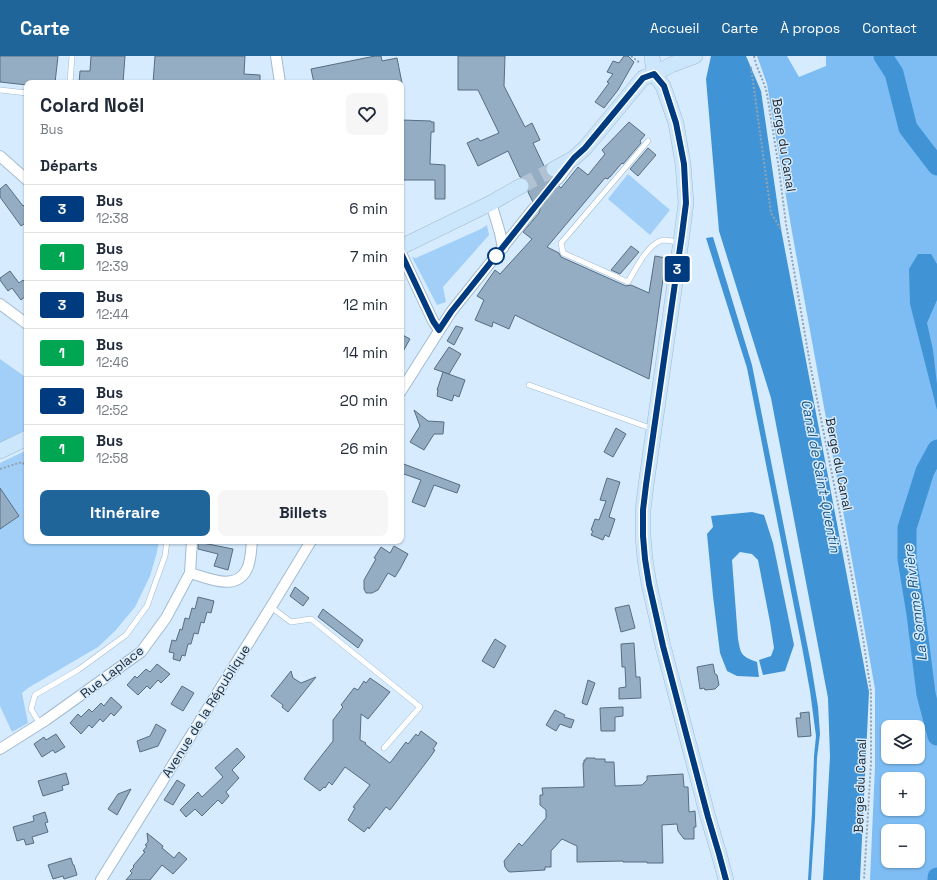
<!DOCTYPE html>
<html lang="fr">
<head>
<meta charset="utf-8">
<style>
	:root { --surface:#fff; --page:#f6f6f7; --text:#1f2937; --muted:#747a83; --line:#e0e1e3; --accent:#20659a }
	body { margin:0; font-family:"Space Grotesk",sans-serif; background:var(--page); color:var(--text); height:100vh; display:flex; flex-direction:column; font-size:15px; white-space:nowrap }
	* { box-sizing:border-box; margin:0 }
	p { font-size:13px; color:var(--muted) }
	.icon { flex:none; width:22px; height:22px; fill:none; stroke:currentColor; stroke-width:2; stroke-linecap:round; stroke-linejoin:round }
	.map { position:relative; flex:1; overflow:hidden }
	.drawer { position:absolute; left:24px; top:24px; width:380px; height:464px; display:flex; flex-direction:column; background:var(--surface); border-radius:8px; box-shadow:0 1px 3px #0004 }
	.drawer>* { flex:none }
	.badge { padding:0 8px; border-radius:3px; font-size:14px; line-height:26px }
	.buttons { position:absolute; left:881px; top:664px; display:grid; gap:8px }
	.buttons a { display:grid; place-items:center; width:44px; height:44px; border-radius:8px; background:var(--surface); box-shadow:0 1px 3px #0004; font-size:20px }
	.map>.badge { position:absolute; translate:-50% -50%; box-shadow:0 0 0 2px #fff }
	h2 { padding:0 16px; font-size:15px; line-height:36px }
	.round { display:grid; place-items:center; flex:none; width:42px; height:42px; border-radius:8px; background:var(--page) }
	.summary { display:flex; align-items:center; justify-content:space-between; height:68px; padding:0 16px }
	h1 { font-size:19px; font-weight:800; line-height:30px }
	.button { display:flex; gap:8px; margin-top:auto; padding:8px 16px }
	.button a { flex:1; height:46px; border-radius:8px; background:var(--accent); color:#fff; font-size:16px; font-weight:800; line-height:46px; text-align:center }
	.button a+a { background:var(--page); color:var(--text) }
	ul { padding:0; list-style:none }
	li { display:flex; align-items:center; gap:12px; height:48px; padding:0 16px; border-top:1px solid var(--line) }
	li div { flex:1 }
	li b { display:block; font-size:15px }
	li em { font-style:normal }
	li .badge { min-width:44px; font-weight:700; text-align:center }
	header { display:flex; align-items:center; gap:24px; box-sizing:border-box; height:56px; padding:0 20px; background:var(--accent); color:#fff }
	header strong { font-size:19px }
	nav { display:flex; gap:22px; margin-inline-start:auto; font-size:14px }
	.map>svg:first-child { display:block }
	.green { fill:#a1cff8 }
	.forest { fill:#7dbdf4; fill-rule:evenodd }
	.water { fill:#4094d6 }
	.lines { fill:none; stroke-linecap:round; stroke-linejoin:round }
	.river { stroke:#4094d6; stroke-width:19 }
	.building { fill:#94adc3; stroke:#576d82 }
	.street-tunnel { stroke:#b1c3d3; stroke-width:10; stroke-dasharray:10 5; stroke-linecap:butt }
	.secondary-tunnel { stroke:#b1c3d3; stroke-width:15; stroke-dasharray:15 8; stroke-linecap:butt }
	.lane-casing { stroke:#a2bbd1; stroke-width:6 }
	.street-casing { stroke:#a2bbd1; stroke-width:12 }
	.secondary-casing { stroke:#a2bbd1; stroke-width:16 }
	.path { stroke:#92a3b1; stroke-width:2; stroke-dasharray:2 2; stroke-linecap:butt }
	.lane { stroke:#fff; stroke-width:5 }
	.street { stroke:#fff; stroke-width:10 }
	.secondary { stroke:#cce6fb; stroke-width:15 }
	.line-casing { stroke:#fff; stroke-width:9 }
	.line { stroke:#003b80; stroke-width:6 }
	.stop-dot { fill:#fff; stroke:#003b80; stroke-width:2 }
	.labels { text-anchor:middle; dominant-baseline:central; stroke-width:3; stroke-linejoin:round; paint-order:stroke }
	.street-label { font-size:13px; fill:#1b252d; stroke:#d6ebfd }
	.water-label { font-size:14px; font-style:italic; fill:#1b5683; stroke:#d6ebfd }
</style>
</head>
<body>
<header>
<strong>Carte</strong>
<nav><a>Accueil</a><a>Carte</a><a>À propos</a><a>Contact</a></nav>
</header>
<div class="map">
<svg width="937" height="824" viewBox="0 0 937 824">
	<rect width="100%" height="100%" fill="#d6ebfd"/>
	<g class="green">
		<path d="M628 118 670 154 650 179 608 143Z"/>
		<path d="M487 169 489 179 443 231 446 246 437 249 412 201 416 202 481 173Z"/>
		<path d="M0 303 27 322V378L0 390Z"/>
		<path d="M27 394V485H159L157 496 150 520 135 551 115 575 98 591 28 632 22 637 28 667 12 676 0 650V473L19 460 0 432V407Z"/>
	</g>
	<path class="forest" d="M757 0H787L799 21 826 10V0H937V824H870L875 710V633L860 548 792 176 767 28ZM888 671H918V701H888ZM888 723H918V753H888ZM888 775H918V805H888Z"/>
	<g class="water">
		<path d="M711 0H746L761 35 781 173 869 636 860 824H823L830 701 828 642 771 342 719 175 706 23Z"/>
		<path d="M713 181 752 309 811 608 818 651 820 678 817 702 815 763 811 824H808L812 757 814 700 816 680 810 635 802 591 750 327 747 312 706 182Z"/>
		<path d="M918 198H931L937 208V244L927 267 933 294 937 328V354L910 248 909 213Z"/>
		<path d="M752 456 764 459 773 487 794 589 785 615 763 619 759 604 771 600 774 592 770 566 758 504 752 498 740 496 732 504 738 583C741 599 741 600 757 606L759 621 737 620 727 615 720 597 713 540 707 478 713 471 711 460Z"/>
	</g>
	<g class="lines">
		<g class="river">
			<path d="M883 0 894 17 908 72 937 110"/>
			<path d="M937 393 925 415 907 472V503L916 558 926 638 937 680"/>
			<path d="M937 824V821"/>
		</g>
	</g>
	<g class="building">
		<path d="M0 0H58L55 27H27V29L0 26Z"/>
		<path d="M91 0H125L123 27H79L80 15H90Z"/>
		<path d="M155 0H245L244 18 260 19V27H153Z"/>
		<path d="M375 0H381L382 5 397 2 402 27H314L311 13Z"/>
		<path d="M458 0H505L504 30 525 71 532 67 540 84 533 87 545 112 546 117 552 122V125L554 128 558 129 561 132 578 111 588 119 605 98 602 94 629 66 645 79 640 85 641 87 623 108 622 107 610 121H609L608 123 605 122 547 191 559 197 561 201 626 230 631 229 649 237 655 200 666 202 649 323 535 269 515 259 509 273 493 266 492 271 475 264 484 244 477 240 495 214 500 218 532 183 523 176 539 157 540 153 538 147 533 146 528 136 530 130 529 126 525 122 520 121 508 95 478 110 467 87 478 82 480 85 499 77 478 34H458Z"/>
		<path d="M624 0H628L634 6 618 34 604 52 595 46 609 27 607 26 613 18 607 16 613 5 619 7Z"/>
		<path d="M402 64 431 65V66H434V76H431L430 108 445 109V143H435V124H401V100H403V84H401Z"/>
		<path d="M648 92 656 99 638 120 630 113Z"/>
		<path d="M6 128 23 150 27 147V166L21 170 0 141V133Z"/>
		<path d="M631 190 639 196 620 218 611 214Z"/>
		<path d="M10 215 19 227 23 224 27 229V239L21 244 12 232 8 235 0 224V222Z"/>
		<path d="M456 270 463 272 454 289 447 285Z"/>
		<path d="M401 278 410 283 401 299Z"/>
		<path d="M449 291 461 298 449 318 434 313Z"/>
		<path d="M443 316 465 324 459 341 454 339 452 345 437 340 438 334H437Z"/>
		<path d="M414 354 428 365 444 366 443 378H434L424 394 410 386 420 370Z"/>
		<path d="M616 372 626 378 613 401 604 396Z"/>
		<path d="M401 407 460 429 457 437 434 429 425 451 412 446 421 424 401 417Z"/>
		<path d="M607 422 620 426 609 461 615 463 609 481 605 479 603 484 591 479 593 475 591 474 595 463 599 464 606 445 600 444Z"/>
		<path d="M0 432 19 460 0 473Z"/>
		<path d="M198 486 233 493 228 514 214 510 218 498 198 493Z"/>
		<path d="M394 490 408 498 400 513 395 521 388 517 378 534 372 537H366L364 533V524L376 503 374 502 381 491 390 497Z"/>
		<path d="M295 531 309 542 303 550 290 540Z"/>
		<path d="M198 541 214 545 211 557 207 556 204 567 201 566 198 578 194 577 191 588H188L185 600 182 599 180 605 173 603 174 597 169 596 172 584 176 585 180 573 182 574 185 562 189 563 192 552 195 553Z"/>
		<path d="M629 549 635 572 621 576 615 552Z"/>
		<path d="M323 553 363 584 358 592 318 561Z"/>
		<path d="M495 583 506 590 494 612 482 605Z"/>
		<path d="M634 587 636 621H640L641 642 619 643V632L626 631 625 611H622L621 588Z"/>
		<path d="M157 608 170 618 161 627 158 624 150 633 147 630 138 639 127 629 135 620 137 622 146 613 150 616Z"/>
		<path d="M713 608 715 618 717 619 719 629 715 633 705 634 704 632 700 633 697 611Z"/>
		<path d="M291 615 293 622 301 627 316 621 288 656 282 651 283 649 271 640Z"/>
		<path d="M370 622 390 636 368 663 361 658 360 684 366 687 365 688 390 707 406 686 408 688 416 678 418 680 421 675 437 687 433 693 435 694 431 700 390 754 386 751 369 773 368 771 364 776 348 764 355 752 353 751 370 729 345 711 332 729 329 726 325 732 324 731 320 735 304 723 308 717 333 685V664L343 651 341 649 354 632 358 634 364 625 366 627Z"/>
		<path d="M588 624 595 627 587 649 582 647Z"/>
		<path d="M182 630 194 637 183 655 171 648Z"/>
		<path d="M111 641 122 651 114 660 111 657 103 666 100 663 92 672 89 669 81 678 70 667 78 658 81 661 89 653 92 656 101 647 104 650Z"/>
		<path d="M623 651V660L615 661V675H601L600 652Z"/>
		<path d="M555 654 565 659 564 661 574 664 571 672 560 668 556 675 546 669Z"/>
		<path d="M809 656 811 680 798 681 796 662H801L800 657Z"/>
		<path d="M156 668 166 674 158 690 140 696 137 685 150 680Z"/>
		<path d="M56 678 65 691 55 697 53 694 42 701 34 688 44 681 46 684Z"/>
		<path d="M237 692 245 701 232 714 239 722 226 736 229 740 222 748 218 744 202 760 195 753 186 761 180 754 198 736 202 741 223 721 215 712Z"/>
		<path d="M586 702H595V703H605V706H614L615 730 642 729 647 724V720L683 718 684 731H688L689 756 695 755 696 771H694V783H684L678 775 677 768 662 769 663 807H647V806H623V805L577 806V790L562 783 551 795V811H545V814L510 816 508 815 505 811 504 805 519 787 522 790 546 762V754L540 749V739H543L542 732 584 731 583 707H584V704H586Z"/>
		<path d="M66 717 69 728 62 730 63 734 43 740 38 725Z"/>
		<path d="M177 724 185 729 173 749 164 744Z"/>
		<path d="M131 733 117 759 108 753 118 738Z"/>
		<path d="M45 756 48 766 45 767 48 776 32 781 34 787 26 789 24 783 17 785 13 771 34 765 33 760Z"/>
		<path d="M147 777 163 790 162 792 174 802 179 796 187 803 173 818 162 809 150 824H126L132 817 130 815 134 811 133 810 145 796 143 795 147 790 145 789 148 786Z"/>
		<path d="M71 802 73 809H74L77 819 64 823 63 820 53 823 48 809Z"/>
	</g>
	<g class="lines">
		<path class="street-tunnel" d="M534 152 558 123"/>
		<path class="secondary-tunnel" d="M521 130 554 113"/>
		<defs>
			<g id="lane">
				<path d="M70 27 72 0"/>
				<path d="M0 34 27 37"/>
				<path d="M648 85 561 187 563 197 628 226C636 213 648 186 664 184 669 184 675 186 680 187"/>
				<path d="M529 329 653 373"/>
				<path d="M271 551 291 566 311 563 420 651 384 692"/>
				<path d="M40 668 31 653 35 639 78 614 126 579 147 550 165 500 167 485"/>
			</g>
			<g id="street">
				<path d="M276 0 280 27"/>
				<path d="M0 100 27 124"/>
				<path d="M558 123 571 106"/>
				<path d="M491 147 500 177 503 192"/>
				<path d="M401 197 433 265 439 274"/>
				<path d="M0 248 27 268"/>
				<path d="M401 335 451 256 534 152"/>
				<path d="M190 517C208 522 236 536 247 513 251 505 251 494 252 485"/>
				<path d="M0 693 46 664 141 596 166 562 190 517 192 485"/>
				<path d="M101 824 274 546 311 485"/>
			</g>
			<g id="secondary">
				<path d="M652 0 654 18"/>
				<path d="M654 18 663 30 676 67 683 108 686 147 682 178 646 429 643 454V480L645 503 649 528 663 590 708 761 719 798 726 824"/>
				<path d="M554 113 574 102 585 92 643 22 654 18 671 9 695 0"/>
				<path d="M401 191 491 147 521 130"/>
				<path d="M0 395 27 382"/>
			</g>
		</defs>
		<use href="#lane" class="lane-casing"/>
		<use href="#street" class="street-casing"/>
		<use href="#secondary" class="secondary-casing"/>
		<g class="path">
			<path d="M631 0 640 7"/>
			<path d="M754 0 756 8 766 33 769 50 779 113 786 168 810 308 845 483 863 582 871 636V706L864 824"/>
			<path d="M751 11 771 157 781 173"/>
			<path d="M0 413 22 406 27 412"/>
		</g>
		<use href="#lane" class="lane"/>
		<use href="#street" class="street"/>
		<use href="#secondary" class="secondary"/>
	</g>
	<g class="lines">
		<defs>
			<path id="line" d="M401 197 433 265 439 274 451 256 574 102 585 92 643 22 654 18 664 30 676 67 684 108 686 147 682 178 646 429 643 454V480L645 503 649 528 663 590 708 761 719 798 726 824"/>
		</defs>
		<use href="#line" class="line-casing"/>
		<use href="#line" class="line"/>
	</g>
	<circle class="stop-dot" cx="496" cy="200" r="8"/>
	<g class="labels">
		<g class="street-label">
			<text transform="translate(784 89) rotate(81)">Berge du Canal</text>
			<text transform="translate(839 408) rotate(79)">Berge du Canal</text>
			<text transform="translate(112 616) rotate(-38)">Rue Laplace</text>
			<text transform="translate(206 655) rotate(-58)">Avenue de la République</text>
			<text transform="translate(860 730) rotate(-88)">Berge du Canal</text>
		</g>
		<g class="water-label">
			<text transform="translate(821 420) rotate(79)">Canal de Saint-Quentin</text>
			<text transform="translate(915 547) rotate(-97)">La Somme Rivière</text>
		</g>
	</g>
</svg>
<div class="buttons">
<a><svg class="icon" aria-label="layers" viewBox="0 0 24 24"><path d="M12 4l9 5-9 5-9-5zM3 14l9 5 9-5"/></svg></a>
<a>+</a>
<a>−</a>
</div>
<b class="badge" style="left:677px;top:213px;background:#003b80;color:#fff">3</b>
<section class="drawer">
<div class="summary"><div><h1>Colard Noël</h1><p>Bus</p></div><a class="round"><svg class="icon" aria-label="heart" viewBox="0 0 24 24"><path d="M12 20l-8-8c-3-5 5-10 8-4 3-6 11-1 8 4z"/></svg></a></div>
<h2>Départs</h2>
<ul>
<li><span class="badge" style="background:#003b80;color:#fff">3</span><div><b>Bus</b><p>12:38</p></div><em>6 min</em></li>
<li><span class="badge" style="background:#00a651;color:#fff">1</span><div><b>Bus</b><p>12:39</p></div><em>7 min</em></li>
<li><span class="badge" style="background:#003b80;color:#fff">3</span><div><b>Bus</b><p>12:44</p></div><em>12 min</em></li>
<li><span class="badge" style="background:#00a651;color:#fff">1</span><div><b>Bus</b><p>12:46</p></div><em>14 min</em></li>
<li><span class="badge" style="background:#003b80;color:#fff">3</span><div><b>Bus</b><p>12:52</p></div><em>20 min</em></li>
<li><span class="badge" style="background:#00a651;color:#fff">1</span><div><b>Bus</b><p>12:58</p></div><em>26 min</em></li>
</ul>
<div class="button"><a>Itinéraire</a><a>Billets</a></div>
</section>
</div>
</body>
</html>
